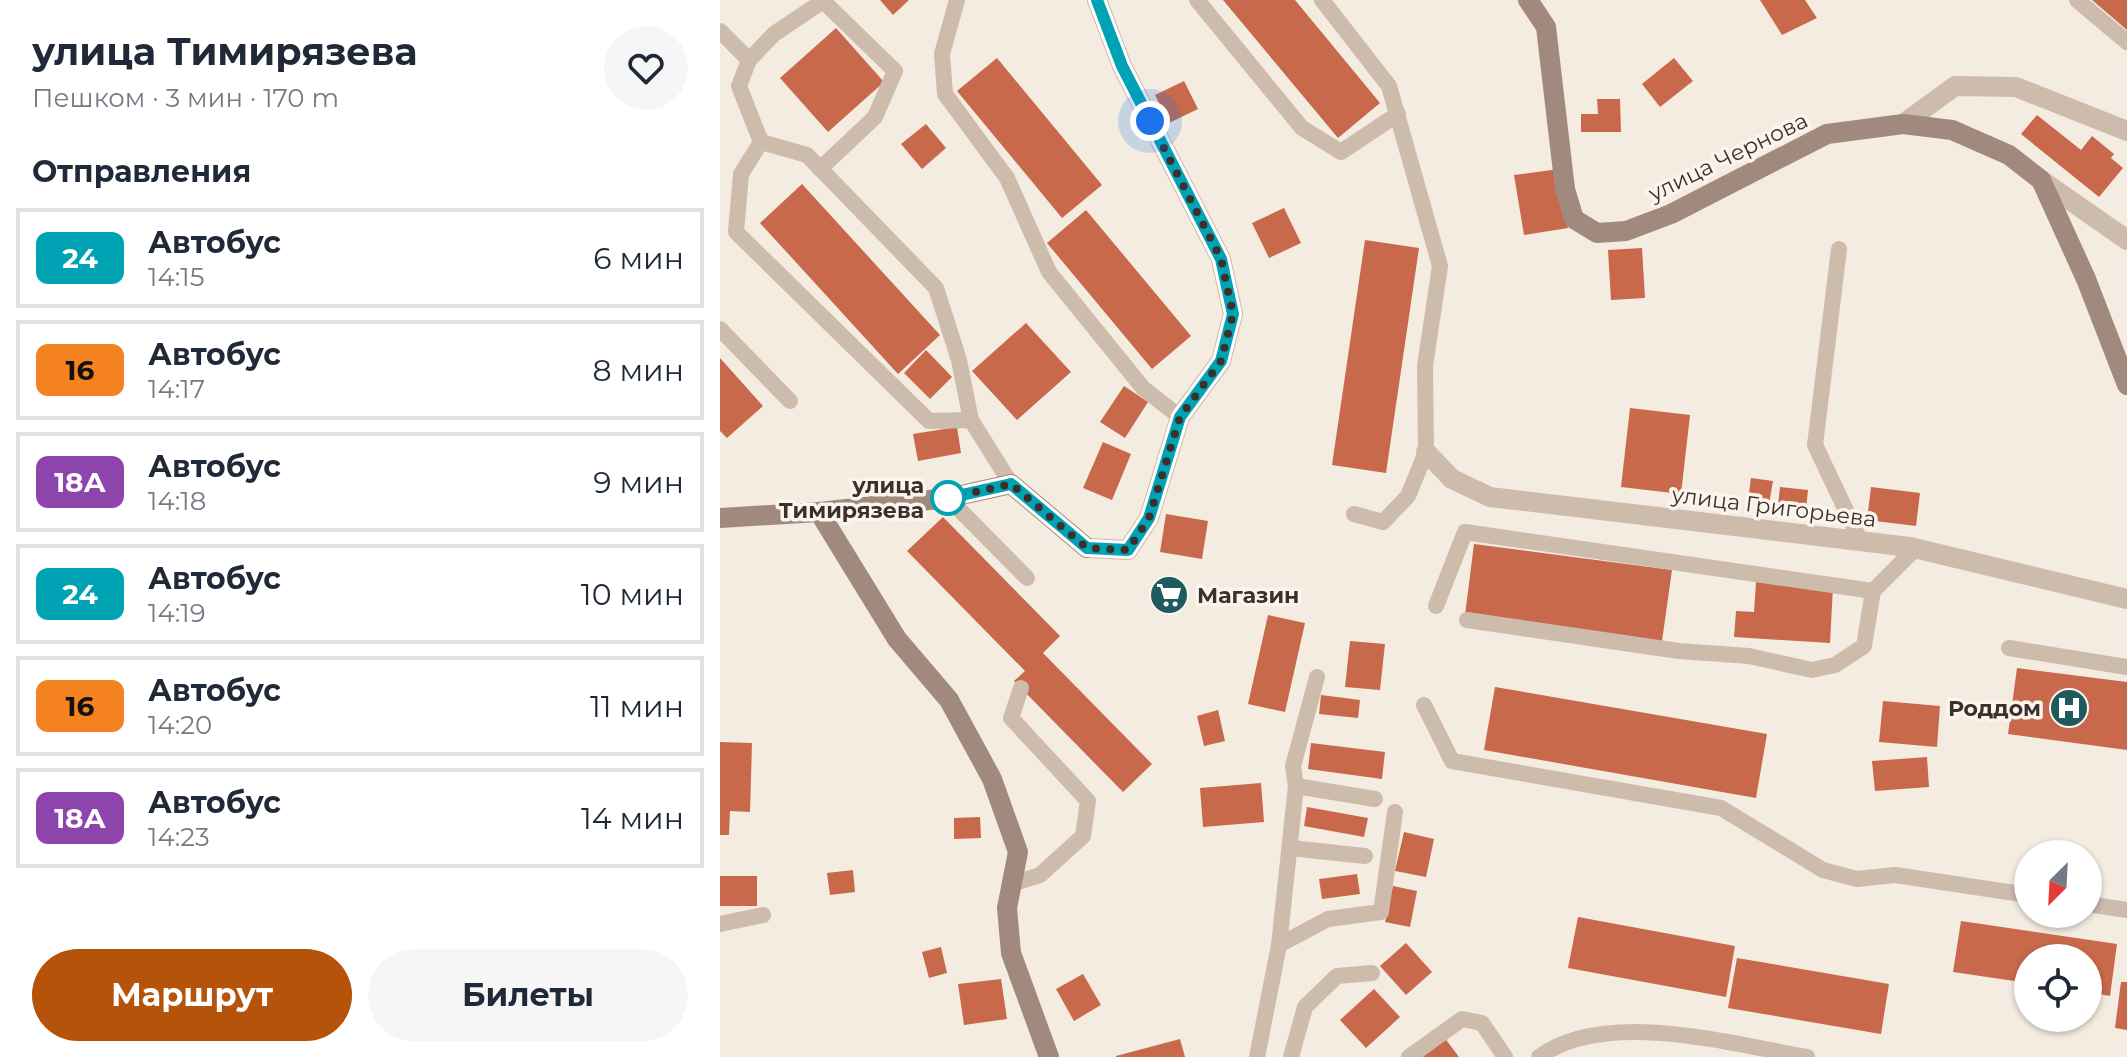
<!DOCTYPE html>
<html lang="ru">
<head>
<meta charset="utf-8">
<style>
	:root { --surface:#fff; --page:#f6f6f7; --text:#1f2937; --muted:#747a83; --line:#e0e1e3; --accent:#b45309 }
	body { margin:0; font-family:Montserrat,sans-serif; background:var(--page); color:var(--text); height:100vh; display:flex; flex-direction:column; font-size:30px; white-space:nowrap }
	* { box-sizing:border-box; margin:0 }
	p { font-size:26px; color:var(--muted) }
	.icon { flex:none; width:44px; height:44px; fill:none; stroke:currentColor; stroke-width:2; stroke-linecap:round; stroke-linejoin:round }
	.map { position:relative; flex:1; overflow:hidden }
	.panel { display:flex; flex-direction:column; background:var(--surface); width:720px }
	.panel>* { flex:none }
	.badge { padding:0 16px; border-radius:12px; font-size:28px; line-height:52px }
	.needle { width:52px; rotate:204deg }
	.tools { position:absolute; left:1294px; top:840px; display:grid; gap:16px }
	.tools a { display:grid; place-items:center; width:88px; height:88px; border-radius:50%; background:var(--surface); box-shadow:0 2px 6px #0004; font-size:40px }
	.you { position:absolute; width:40px; height:40px; margin:-20px; border:6px solid #fff; border-radius:50%; background:#1a73e8; box-shadow:0 0 0 12px #1a73e833 }
	.map>.badge { position:absolute; translate:-50% -50%; box-shadow:0 0 0 4px #fff }
	h2 { padding:0 32px; font-size:30px; line-height:72px }
	.round { display:grid; place-items:center; flex:none; width:84px; height:84px; border-radius:42px; background:var(--page) }
	.summary { display:flex; align-items:center; justify-content:space-between; height:136px; padding:0 32px }
	h1 { font-size:38px; font-weight:700; line-height:60px }
	.button { display:flex; gap:16px; margin-top:auto; padding:16px 32px }
	.button a { flex:1; height:92px; border-radius:48px; background:var(--accent); color:#fff; font-size:32px; font-weight:700; line-height:92px; text-align:center }
	.button a+a { background:var(--page); color:var(--text) }
	ul { padding:0; list-style:none }
	li { display:flex; align-items:center; gap:24px; height:100px; margin:0 16px 12px; padding:0 16px; border:4px solid var(--line); border-radius:0px }
	li div { flex:1 }
	li b { display:block; font-size:30px }
	li em { font-style:normal }
	li .badge { min-width:88px; font-weight:700; text-align:center }
	main { display:flex; flex:1; min-height:0 }
	.map>svg:first-child { display:block }
	.building { fill:#c8694b }
	.lines { fill:none; stroke-linecap:round; stroke-linejoin:round }
	.lane { stroke:#cdbbac; stroke-width:16 }
	.street { stroke:#cdbbac; stroke-width:20 }
	.secondary { stroke:#a18a7d; stroke-width:20 }
	.line-casing { stroke:#fff; stroke-width:18 }
	.line { stroke:#00a3b4; stroke-width:12 }
	.walk { stroke:#3b302b; stroke-width:8; stroke-dasharray:0 14.4 }
	.stop-dot { fill:#fff; stroke:#00a3b4; stroke-width:4 }
	.labels { text-anchor:middle; dominant-baseline:central; stroke-width:7; stroke-linejoin:round; paint-order:stroke }
	.street-label { font-size:22px; fill:#3b302b; stroke:#fbf5ee }
	.stop-label { font-size:22px; font-weight:bold; fill:#3b302b; stroke:#fbf5ee; text-anchor:end }
	.poi-label { font-size:22px; font-weight:bold; fill:#3b302b; stroke:#fbf5ee; text-anchor:start }
</style>
</head>
<body>
<main>
<section class="panel">
<div class="summary"><div><h1>улица Тимирязева</h1><p>Пешком · 3 мин · 170 m</p></div><a class="round"><svg class="icon" aria-label="heart" viewBox="0 0 24 24"><path d="M12 20l-8-8c-3-5 5-10 8-4 3-6 11-1 8 4z"/></svg></a></div>
<h2>Отправления</h2>
<ul>
<li><span class="badge" style="background:#00a3b4;color:#fff">24</span><div><b>Автобус</b><p>14:15</p></div><em>6 мин</em></li>
<li><span class="badge" style="background:#f58220;color:#111">16</span><div><b>Автобус</b><p>14:17</p></div><em>8 мин</em></li>
<li><span class="badge" style="background:#8e44ad;color:#fff">18А</span><div><b>Автобус</b><p>14:18</p></div><em>9 мин</em></li>
<li><span class="badge" style="background:#00a3b4;color:#fff">24</span><div><b>Автобус</b><p>14:19</p></div><em>10 мин</em></li>
<li><span class="badge" style="background:#f58220;color:#111">16</span><div><b>Автобус</b><p>14:20</p></div><em>11 мин</em></li>
<li><span class="badge" style="background:#8e44ad;color:#fff">18А</span><div><b>Автобус</b><p>14:23</p></div><em>14 мин</em></li>
</ul>
<div class="button"><a>Маршрут</a><a>Билеты</a></div>
</section>
<div class="map">
<svg width="1407" height="1057" viewBox="0 0 1407 1057">
	<rect width="100%" height="100%" fill="#f4ebe1"/>
	<g class="building">
		<path d="M160 0H189L173 15Z"/>
		<path d="M503 0H575L660 103 618 138Z"/>
		<path d="M1040 0H1085L1097 18 1062 35Z"/>
		<path d="M1372 0H1407V30Z"/>
		<path d="M116 28 164 82 108 132 60 78Z"/>
		<path d="M277 58 382 185 342 218 237 91Z"/>
		<path d="M954 58 973 81 940 107 922 84Z"/>
		<path d="M464 81 478 109 449 123 435 95Z"/>
		<path d="M877 99H900L901 132H861V114H878Z"/>
		<path d="M1317 115 1361 150 1372 136 1394 154 1391 158 1403 168 1379 197 1301 134Z"/>
		<path d="M206 124 226 148 202 169 181 144Z"/>
		<path d="M839 169 848 228 804 235 794 175Z"/>
		<path d="M82 184 220 335 178 374 40 223Z"/>
		<path d="M564 208 581 243 549 258 532 223Z"/>
		<path d="M366 210 471 336 432 369 327 243Z"/>
		<path d="M645 240 699 248 666 473 612 465Z"/>
		<path d="M922 248 925 298 891 300 888 250Z"/>
		<path d="M306 323 351 372 297 420 252 371Z"/>
		<path d="M206 350 232 377 210 399 184 373Z"/>
		<path d="M0 358 43 406 7 438 0 431Z"/>
		<path d="M404 386 428 402 405 438 380 422Z"/>
		<path d="M910 408 970 415 961 494 901 487Z"/>
		<path d="M237 427 241 453 198 461 193 434Z"/>
		<path d="M383 442 411 454 392 500 363 488Z"/>
		<path d="M1031 478 1053 481 1049 504 1028 500Z"/>
		<path d="M1060 487 1088 490 1086 509 1058 506Z"/>
		<path d="M1151 487 1200 493 1196 526 1147 520Z"/>
		<path d="M446 514 488 521 482 559 440 552Z"/>
		<path d="M223 517 340 636 323 653 432 764 403 792 294 681 305 671 187 551Z"/>
		<path d="M754 544 952 570 942 641 745 615Z"/>
		<path d="M1036 582 1113 587 1110 643 1014 637 1016 611 1034 612Z"/>
		<path d="M548 615 585 623 565 712 528 704Z"/>
		<path d="M630 641 665 644 660 690 625 687Z"/>
		<path d="M1297 668 1407 682V750L1288 734Z"/>
		<path d="M775 687 1047 734 1036 798 764 750Z"/>
		<path d="M601 695 640 700 638 718 599 714Z"/>
		<path d="M1163 701 1220 706 1217 747 1159 742Z"/>
		<path d="M498 710 505 741 484 746 477 716Z"/>
		<path d="M0 742 32 743 30 812 10 811 9 835H0Z"/>
		<path d="M591 743 665 752 662 779 588 769Z"/>
		<path d="M1207 757 1209 787 1155 791 1152 761Z"/>
		<path d="M541 783 544 822 483 827 480 788Z"/>
		<path d="M587 807 648 818 644 837 584 826Z"/>
		<path d="M260 817 261 838 234 839V818Z"/>
		<path d="M684 832 714 839 706 877 675 871Z"/>
		<path d="M133 870 135 892 110 895 107 873Z"/>
		<path d="M637 874 640 894 602 899 599 879Z"/>
		<rect x="0" y="876" width="37" height="30"/>
		<path d="M673 886 697 891 690 927 665 922Z"/>
		<path d="M858 917 1015 946 1006 997 848 968Z"/>
		<path d="M1241 921 1397 944 1390 996 1368 992V958H1308V983L1233 972Z"/>
		<path d="M686 943 712 972 686 995 660 966Z"/>
		<path d="M221 947 227 973 209 978 202 952Z"/>
		<path d="M1017 958 1169 984 1161 1034 1008 1008Z"/>
		<path d="M363 974 381 1005 354 1021 336 989Z"/>
		<path d="M281 979 287 1019 244 1025 238 984Z"/>
		<path d="M1401 982H1407V1030L1395 1028Z"/>
		<path d="M654 989 680 1017 646 1048 620 1020Z"/>
		<path d="M724 1037 739 1057H698Z"/>
		<path d="M460 1039 465 1057H396V1056Z"/>
	</g>
	<g class="lines">
		<g class="lane">
			<path d="M237 0 222 54 225 94 287 178 329 272 423 388 460 417"/>
			<path d="M477 0 582 128 621 152 678 114"/>
			<path d="M602 0 669 86 720 266 705 366 706 452 688 496 663 522 634 514"/>
			<path d="M1357 0 1407 42"/>
			<path d="M0 31 29 60 19 86 41 142"/>
			<path d="M29 60 54 34 103 1 175 71 155 117 100 169"/>
			<path d="M41 142 21 174 16 232 209 421 251 420 291 484"/>
			<path d="M41 142 87 155 216 288 239 360 251 420"/>
			<path d="M1119 249 1095 445 1141 542"/>
			<path d="M0 329 70 401"/>
			<path d="M228 498 307 578"/>
			<path d="M716 606 745 532 1153 591 1195 549"/>
			<path d="M747 620 959 651 1029 656 1092 670 1115 665 1144 646 1153 591"/>
			<path d="M1289 648 1407 667"/>
			<path d="M704 705 732 761 1001 808 1103 870 1137 879 1175 875 1308 895"/>
			<path d="M576 786 655 799"/>
			<path d="M570 848 645 856"/>
			<path d="M292 884 320 875 363 836 368 801 291 718 301 688"/>
			<path d="M1368 904 1407 910"/>
			<path d="M0 924 43 915"/>
			<path d="M559 945 608 919 661 912 675 812"/>
			<path d="M537 1057 559 945 576 786 573 766 597 677"/>
			<path d="M571 1057 585 1007 617 976 652 973"/>
			<path d="M689 1057 742 1019 762 1023 785 1057"/>
			<path d="M819 1057C886 1008 1010 1044 1087 1057"/>
		</g>
		<g class="street">
			<path d="M1183 124 1235 86 1296 87 1407 131"/>
			<path d="M1321 180 1407 240"/>
			<path d="M706 452 732 479 770 497 1190 547 1407 599"/>
			<path d="M367 548 408 550 429 518 460 417 501 361 513 314 501 259 402 66 377 0"/>
		</g>
		<g class="secondary">
			<path d="M808 0 826 27 845 189 854 219 877 233 906 231 951 214 1107 134 1183 124 1232 130 1289 155 1321 180 1366 279 1407 385"/>
			<path d="M0 518 99 512"/>
			<path d="M329 1057 291 953 287 908 298 852 272 779 229 700 177 639 99 512 228 498 291 484 367 548"/>
		</g>
	</g>
	<g class="lines">
		<defs>
			<path id="line" d="M228 498 291 484 367 548 408 550 429 518 460 417 501 361 513 314 501 259 402 66 377 0"/>
		</defs>
		<use href="#line" class="line-casing"/>
		<use href="#line" class="line"/>
		<path class="walk" d="M228 498 291 484 367 548 408 550 429 518 460 417 501 361 513 314 501 259 430 121"/>
	</g>
	<defs>
		<symbol id="supermarket-disc" viewBox="-11 -11 22 22"><circle r="9.5" fill="#1f5a5e" stroke="#fbf5ee"/><path d="M-6-5.5h2.5l.6 2H6L4.5 2H-2.5L-4.4-4H-6ZM-1.5 3.2a1.3 1.3 0 1 0 .1 0ZM3 3.2a1.3 1.3 0 1 0 .1 0Z" fill="#fff"/></symbol>
		<symbol id="hospital-disc" viewBox="-11 -11 22 22"><circle r="9.5" fill="#1f5a5e" stroke="#fbf5ee"/><path d="M-5-5h3v3.5h4V-5h3V5h-3V1.5h-4V5h-3Z" fill="#fff"/></symbol>
	</defs>
	<g fill-rule="evenodd">
		<use href="#supermarket-disc" x="427" y="573" width="44" height="44"/>
		<use href="#hospital-disc" x="1327" y="686" width="44" height="44"/>
	</g>
	<circle class="stop-dot" cx="228" cy="498" r="16"/>
	<g class="labels">
		<g class="street-label">
			<text transform="translate(1008 157) rotate(-26)">улица Чернова</text>
			<text transform="translate(1054 507) rotate(7)">улица Григорьева</text>
		</g>
		<g class="stop-label">
			<text x="204" y="485">улица<tspan x="204" dy="25">Тимирязева</tspan></text>
		</g>
		<g class="poi-label">
			<text x="477" y="595">Магазин</text>
			<text x="1321" y="708" text-anchor="end">Роддом</text>
		</g>
	</g>
</svg>
<div class="tools">
<a><svg class="needle" viewBox="-14 -14 28 28"><path d="M0-13l5 13h-10z" fill="#e53935"/><path d="M0 13l5-13h-10z" fill="#747a83"/></svg></a>
<a><svg class="icon" aria-label="locate" viewBox="0 0 24 24"><circle cx="12" cy="12" r="6"/><path d="M12 2v4M12 18v4M2 12h4M18 12h4"/></svg></a>
</div>
<div class="you" style="left:430px;top:121px"></div>
</div>
</main>
</body>
</html>
